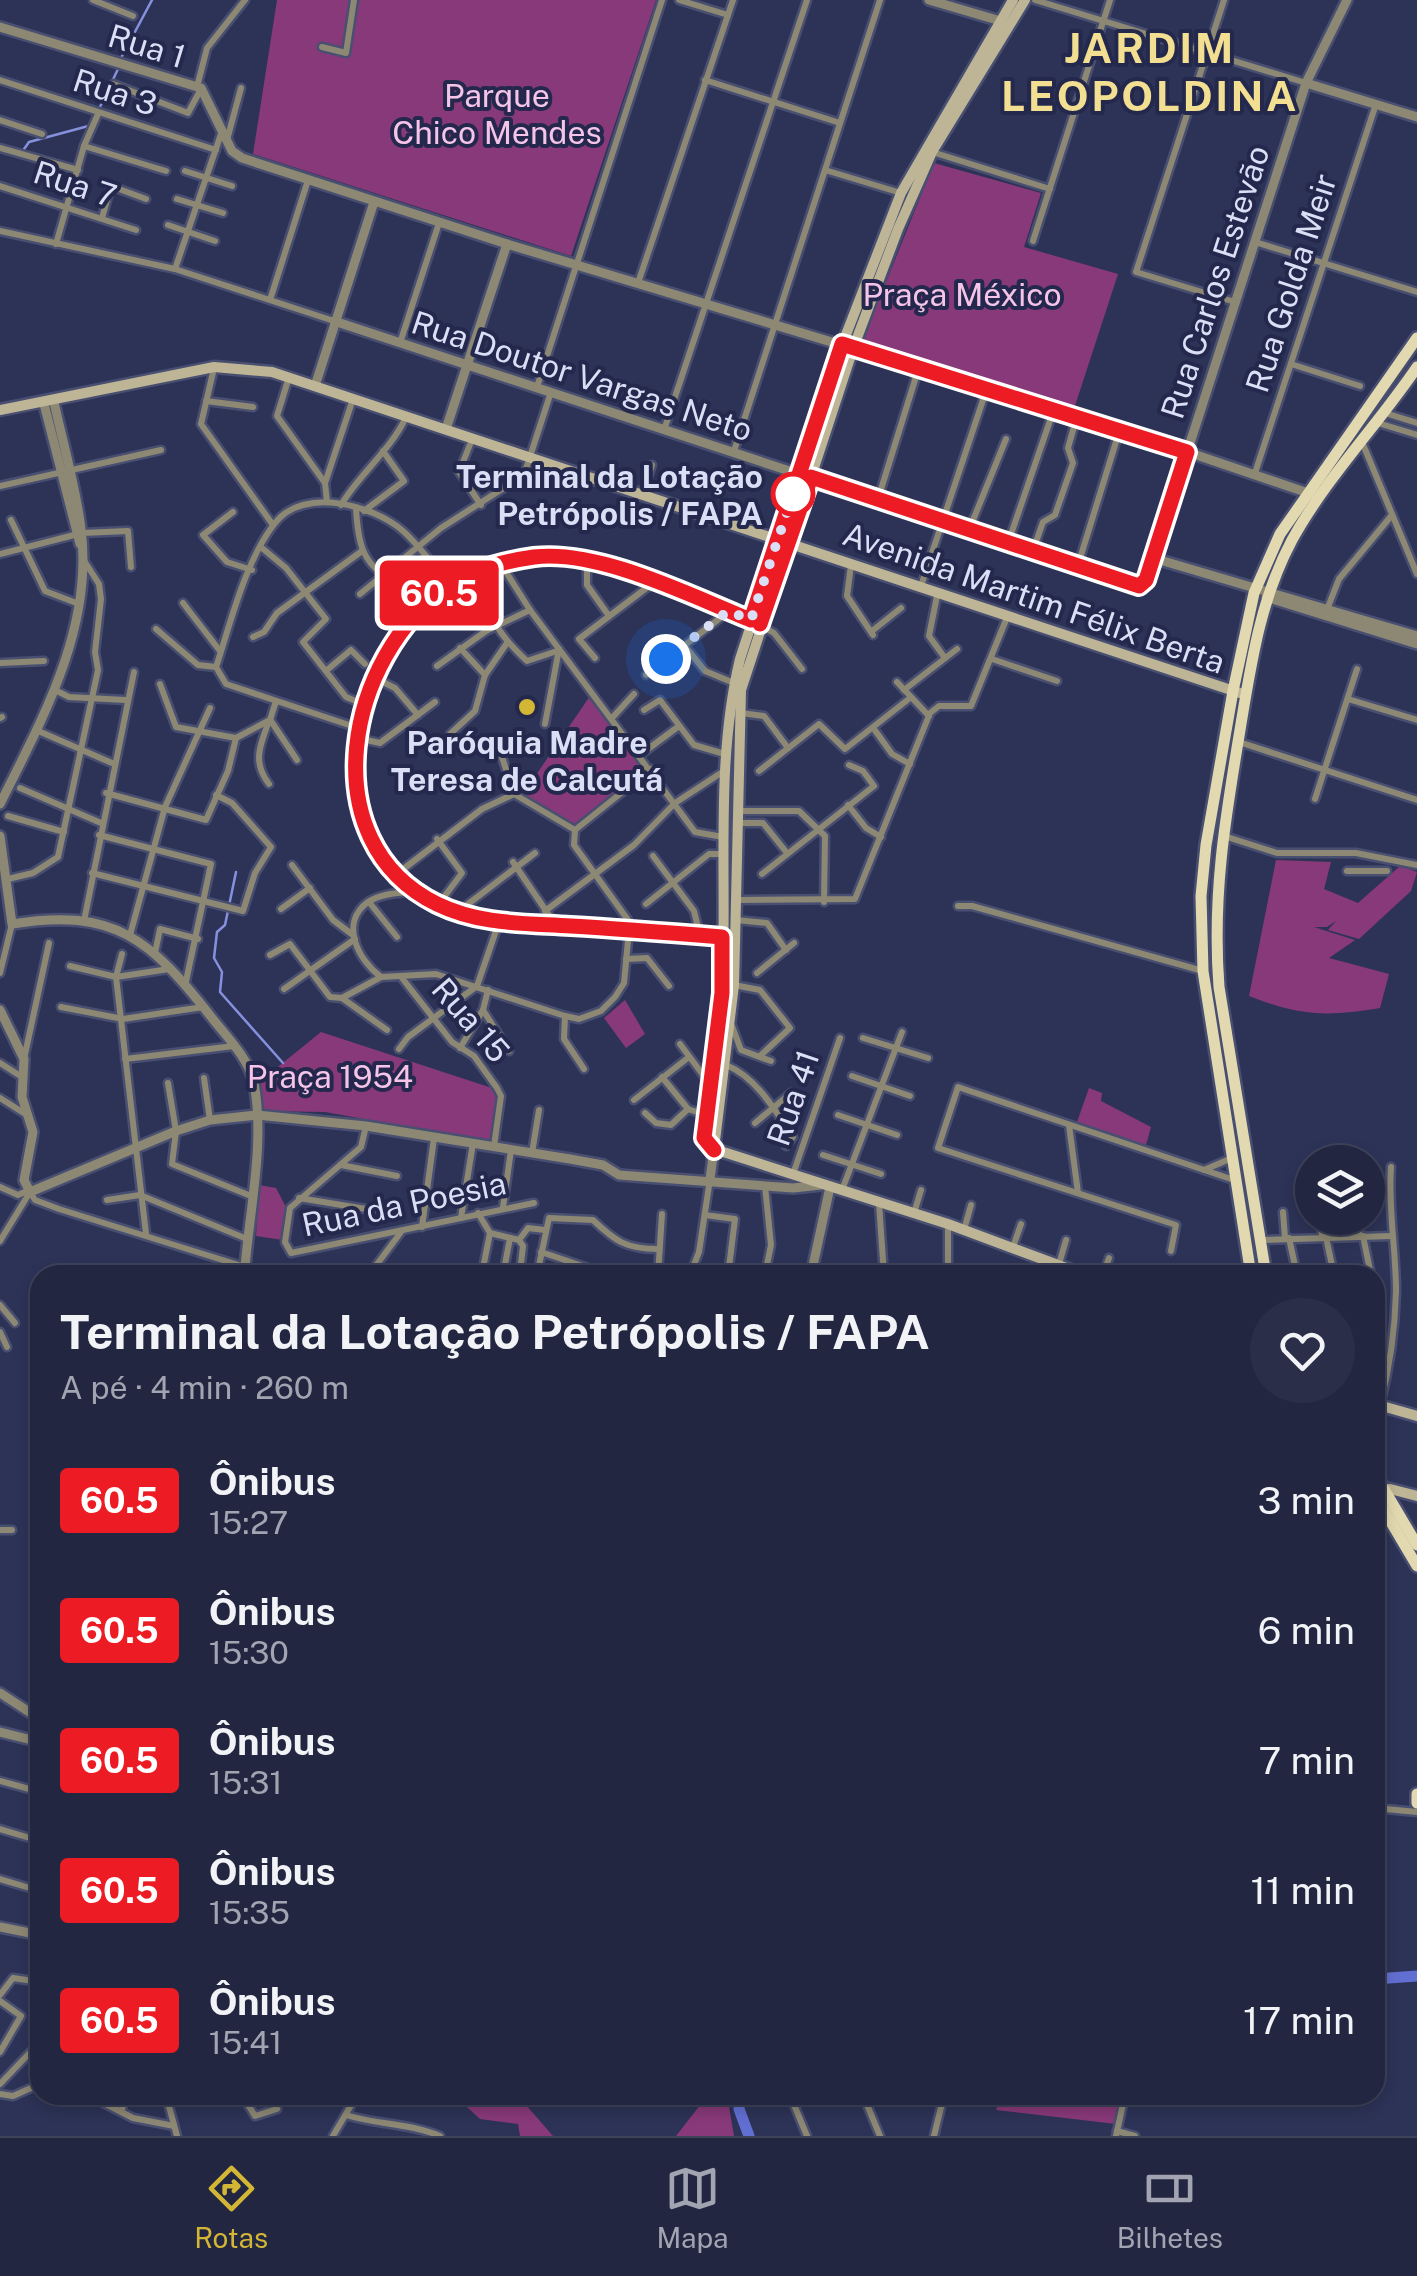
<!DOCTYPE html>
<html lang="pt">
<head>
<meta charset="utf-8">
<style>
	:root { --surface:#222641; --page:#2a2e48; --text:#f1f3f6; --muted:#a2a5b1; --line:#3f435a; --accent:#d4b635 }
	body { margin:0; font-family:"Public Sans",sans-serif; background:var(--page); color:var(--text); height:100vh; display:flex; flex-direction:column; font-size:38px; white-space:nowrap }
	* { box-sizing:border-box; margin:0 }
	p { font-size:32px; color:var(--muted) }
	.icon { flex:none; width:55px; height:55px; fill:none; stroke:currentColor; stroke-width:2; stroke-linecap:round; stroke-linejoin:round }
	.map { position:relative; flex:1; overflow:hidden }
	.panel { position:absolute; left:30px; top:1265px; width:1355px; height:840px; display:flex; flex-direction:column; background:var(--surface); border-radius:30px; box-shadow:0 5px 15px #0003,0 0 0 2px var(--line) }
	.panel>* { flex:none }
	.badge { padding:0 20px; border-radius:8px; font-size:35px; line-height:65px }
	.controls { position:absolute; left:1295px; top:1145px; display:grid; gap:20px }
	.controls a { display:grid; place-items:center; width:90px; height:90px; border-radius:50%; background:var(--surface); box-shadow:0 5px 15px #0003,0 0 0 2px var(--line); font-size:50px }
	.you { position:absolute; width:50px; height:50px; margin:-25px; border:8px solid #fff; border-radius:50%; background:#1a73e8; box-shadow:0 0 0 15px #1a73e833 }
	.map>.badge { position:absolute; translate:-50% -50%; box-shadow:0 0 0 5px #fff }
	.round { display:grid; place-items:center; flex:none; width:105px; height:105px; border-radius:52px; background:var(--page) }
	.head { display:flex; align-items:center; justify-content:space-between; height:170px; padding:0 30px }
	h1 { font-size:48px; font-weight:700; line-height:75px }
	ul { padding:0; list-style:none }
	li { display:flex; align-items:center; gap:30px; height:130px; padding:0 30px }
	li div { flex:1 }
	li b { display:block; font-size:38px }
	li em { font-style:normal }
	li .badge { min-width:110px; font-weight:700; text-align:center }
	.menu { display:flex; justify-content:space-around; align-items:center; height:140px; border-top:2px solid var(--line); background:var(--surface); font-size:28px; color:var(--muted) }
	.menu a { display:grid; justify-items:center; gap:5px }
	.menu .on { color:var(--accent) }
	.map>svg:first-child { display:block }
	.green { fill:#883979 }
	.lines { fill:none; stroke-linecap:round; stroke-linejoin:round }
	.stream { stroke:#8691dd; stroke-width:2.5 }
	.river { stroke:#626fd2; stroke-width:11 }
	.minor-casing { stroke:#494f70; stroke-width:11 }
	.tertiary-casing { stroke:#494f70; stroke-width:14 }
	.secondary-casing { stroke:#494f70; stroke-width:15 }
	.primary-casing { stroke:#494f70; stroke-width:16 }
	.minor { stroke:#8d8874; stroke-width:6 }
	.tertiary { stroke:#8d8874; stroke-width:9 }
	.secondary { stroke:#bdb596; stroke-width:10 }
	.primary { stroke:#e3d9b0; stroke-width:11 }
	.line-casing { stroke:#fff; stroke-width:22 }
	.line { stroke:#ed1c24; stroke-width:15 }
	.walk { stroke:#dadff6; stroke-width:10; stroke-dasharray:0 18 }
	.stop-dot { fill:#fff; stroke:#ed1c24; stroke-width:5 }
	.poi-dot { fill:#d4b635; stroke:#23284c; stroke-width:4 }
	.labels { text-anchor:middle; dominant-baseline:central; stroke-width:8; stroke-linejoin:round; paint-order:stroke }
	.street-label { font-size:32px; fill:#dadff6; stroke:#23284c }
	.park-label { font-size:32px; fill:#f5c4e8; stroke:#23284c }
	.stop-label { font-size:32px; font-weight:bold; fill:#dadff6; stroke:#23284c; text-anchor:end }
	.poi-label { font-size:32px; font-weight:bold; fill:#dadff6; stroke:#23284c }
	.district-label { font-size:42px; font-weight:bold; letter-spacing:2.5px; fill:#f3df91; stroke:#23284c }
</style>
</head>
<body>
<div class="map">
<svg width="1417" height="2136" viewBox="0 0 1417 2136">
	<rect width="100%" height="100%" fill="#2d3357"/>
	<g class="green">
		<path d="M277 0H656L571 256 253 154Z"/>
		<path d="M934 163 1041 193 1024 247 1118 274 1073 412 861 344Z"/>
		<path d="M590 696 644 769 571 827 523 794Z"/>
		<path d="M1276 860 1331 862 1324 889 1358 903 1400 866 1417 872 1411 891 1359 939 1328 930 1336 921 1327 927H1314L1355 940 1329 958 1389 974 1380 1008C1326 1017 1300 1016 1249 996Z"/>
		<path d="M625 1000 645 1034 626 1048 604 1018Z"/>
		<path d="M321 1032 498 1090 491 1142 325 1112 261 1111 258 1083Z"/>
		<path d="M1089 1088 1102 1093 1101 1101 1151 1127 1146 1145 1077 1122Z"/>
		<path d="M259 1185 276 1188 287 1209 283 1240 256 1236Z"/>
		<path d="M454 2095 526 2105 553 2136H520L518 2124 480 2119Z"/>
		<path d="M708 2095H727L734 2136H676Z"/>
		<path d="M1002 2095H1123L1116 2124 996 2110Z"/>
	</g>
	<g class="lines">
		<g class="stream">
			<path d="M121 58 152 0"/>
			<path d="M99 109 118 69"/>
			<path d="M22 152 29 142 92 125"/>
			<path d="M236 872 225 925 217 932 214 958 222 972 220 992 283 1063"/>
		</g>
		<g class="river">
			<path d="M1375 1979 1417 1976"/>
			<path d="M739 2095V2109L749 2136"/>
		</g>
		<defs>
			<g id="minor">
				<path d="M93 0 133 16"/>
				<path d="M679 0 728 15"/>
				<path d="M1035 0 1306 83"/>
				<path d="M1224 0 1136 272 1235 302"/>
				<path d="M322 47 346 53 354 0"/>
				<path d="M0 80 216 150"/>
				<path d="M705 80 840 123"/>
				<path d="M113 84 188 113 201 89"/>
				<path d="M197 87 207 48 245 0"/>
				<path d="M0 120 42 134"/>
				<path d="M227 140 241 88"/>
				<path d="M84 146 166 171"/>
				<path d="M0 148 78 170"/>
				<path d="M929 151 1050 189"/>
				<path d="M825 170 901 193"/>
				<path d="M185 171 232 186"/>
				<path d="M0 186 136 230"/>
				<path d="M177 199 223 213"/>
				<path d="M102 218 111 186 146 199"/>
				<path d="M168 225 215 241"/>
				<path d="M0 231 175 269 334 321"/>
				<path d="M1033 241 1110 0"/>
				<path d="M1255 242 1417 292"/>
				<path d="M56 244 84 146 98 114"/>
				<path d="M175 269 222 131"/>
				<path d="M638 283 733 0"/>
				<path d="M270 300 308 180"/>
				<path d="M400 343 439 223"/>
				<path d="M1291 364 1360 386"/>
				<path d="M214 368 201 424 273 525"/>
				<path d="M289 377 277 416 325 483 327 502"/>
				<path d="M537 387 662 0"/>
				<path d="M206 401 253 407"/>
				<path d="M1385 413 1417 423"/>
				<path d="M1378 423 1417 435"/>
				<path d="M665 427 807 0"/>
				<path d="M473 437 459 472 481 505"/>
				<path d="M1362 442 1417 574"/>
				<path d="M734 451 880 0"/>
				<path d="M1254 476 1376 104"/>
				<path d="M325 483 353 399"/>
				<path d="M0 486 161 450"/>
				<path d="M643 492 652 465"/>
				<path d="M878 499 919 367"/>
				<path d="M341 505C360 473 391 450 406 417"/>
				<path d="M356 509C358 540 361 564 391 579"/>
				<path d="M364 511 404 481 383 451"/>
				<path d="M233 512 203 535 227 562 252 570"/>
				<path d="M11 520 45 591 79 604"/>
				<path d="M969 530 1006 439"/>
				<path d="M1037 539 1043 522 1055 515 1073 463 1068 448 1077 416"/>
				<path d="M1008 543 1054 409"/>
				<path d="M262 548 286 568 326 619 303 642 346 697 363 704"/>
				<path d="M0 554 82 533 128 531 131 567"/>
				<path d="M587 561V585L609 616"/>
				<path d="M501 564 530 610 695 832 723 837"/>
				<path d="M851 565 847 596 873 635"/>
				<path d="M1078 565 1120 429"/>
				<path d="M480 571C489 615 493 630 527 661L557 651"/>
				<path d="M921 586 987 388"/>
				<path d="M938 591 929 636 945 658"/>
				<path d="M360 594 441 528 524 475 551 392"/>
				<path d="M183 603 220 651"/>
				<path d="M1326 612 1339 579 1392 515"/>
				<path d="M156 629 198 665 216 667"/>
				<path d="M872 631 901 608"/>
				<path d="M253 637 264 632 277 613 362 551"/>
				<path d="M684 645 705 671 734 683"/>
				<path d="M595 658 579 639 653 583"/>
				<path d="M992 659 1057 681"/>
				<path d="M0 663 44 661"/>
				<path d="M437 666 486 631 530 610"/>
				<path d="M327 670 351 650 365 664"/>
				<path d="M485 675 507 643"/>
				<path d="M646 675 728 612"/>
				<path d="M375 678 395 688 418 715"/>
				<path d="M897 682 929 716"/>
				<path d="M160 684 176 727 236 738"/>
				<path d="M55 690 69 697 125 700"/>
				<path d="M904 690 957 649"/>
				<path d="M1348 699 1417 720"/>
				<path d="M644 710 660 700 694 745 728 755"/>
				<path d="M741 713 764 716 788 748"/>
				<path d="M0 718 2 717"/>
				<path d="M612 718 634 694"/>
				<path d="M271 721 297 760"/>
				<path d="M545 724 559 649"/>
				<path d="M358 728 226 684 216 667C231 622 245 561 275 523 304 486 373 505 403 531 421 547 434 567 449 584"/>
				<path d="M874 729 892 754 910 764"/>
				<path d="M36 730 112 763"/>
				<path d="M450 734 475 711 485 675 460 648"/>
				<path d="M357 738 380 743 435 702"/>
				<path d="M1239 742 1417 800"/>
				<path d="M640 755 679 726"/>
				<path d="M502 757 514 794 575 830"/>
				<path d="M759 771 819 724 845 749 910 698"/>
				<path d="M269 784C252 762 260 745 269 721"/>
				<path d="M20 788 101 823"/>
				<path d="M106 793 206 820 228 771 236 738 270 720 276 701"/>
				<path d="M1315 799 1357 669"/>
				<path d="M848 805 866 828 881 837"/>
				<path d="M739 811H799L825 836 824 902"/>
				<path d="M8 816 64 832"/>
				<path d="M738 823H763L787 853"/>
				<path d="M99 835 211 864 185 986"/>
				<path d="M1224 836 1277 853H1356L1417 865"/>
				<path d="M437 839 462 873 438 905"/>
				<path d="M653 856 694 911 700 935"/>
				<path d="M513 862 555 924"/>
				<path d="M292 865 333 920 353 935"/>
				<path d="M1347 871H1387"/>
				<path d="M92 873 243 911 255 873 271 847 232 803 216 795"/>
				<path d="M398 873 482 809 514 794"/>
				<path d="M762 874 874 786 863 771 849 765"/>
				<path d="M8 879 33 873 58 857 98 670 95 652 101 599 99 584 83 559"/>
				<path d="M416 891C400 893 382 893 368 902 339 923 358 960 381 977L436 974 565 1016 579 1019 601 1011 615 997 624 983 629 930 628 920 574 845 575 830 651 769"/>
				<path d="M737 900 855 899 930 713 939 706H971L1008 615"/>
				<path d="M369 902 397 937"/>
				<path d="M646 904 709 854H724"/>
				<path d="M958 906H972L1203 971"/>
				<path d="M281 909 310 888"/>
				<path d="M459 911 535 853"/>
				<path d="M545 911 634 845 675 803 724 771"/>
				<path d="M736 920 767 923 786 950"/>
				<path d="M84 921 134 672"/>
				<path d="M130 935 165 807 210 708"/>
				<path d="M734 938C677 932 619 929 561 925 518 923 475 924 435 903 312 837 345 654 448 585 471 569 507 560 535 557 601 550 690 596 751 620L774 633 802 669"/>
				<path d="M155 953 160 929 198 939"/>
				<path d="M122 954 116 977 146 1234"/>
				<path d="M270 955 290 944 330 997 342 998 381 977"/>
				<path d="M626 959 647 958 669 986"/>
				<path d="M70 966 116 977 169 969"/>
				<path d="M0 973 12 924"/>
				<path d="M757 973 794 943"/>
				<path d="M402 978 452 1042 474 1056 497 1088 501 1096 494 1146"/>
				<path d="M734 985 760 990 790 1028 760 1056"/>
				<path d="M284 989 355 939"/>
				<path d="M342 998 387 1030"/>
				<path d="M61 1007 123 1019 203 1007"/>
				<path d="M483 1010 509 1051"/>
				<path d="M565 1016 564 1039 584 1069"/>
				<path d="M732 1026 741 1050 771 1061"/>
				<path d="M863 1038 928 1058"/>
				<path d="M680 1044 709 1083"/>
				<path d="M460 1048 483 1010 488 990"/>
				<path d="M399 1049 408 1037 477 986 499 922"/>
				<path d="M24 1059 49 943"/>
				<path d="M125 1059 234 1046"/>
				<path d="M0 1063 22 1077"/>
				<path d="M726 1065C756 1077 775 1110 793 1137L786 1146"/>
				<path d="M852 1076 910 1096"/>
				<path d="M662 1077 688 1109 706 1115"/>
				<path d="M204 1078 210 1120"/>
				<path d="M168 1083 176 1131 172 1164 251 1196"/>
				<path d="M0 1098 27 1115"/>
				<path d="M634 1100 689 1057"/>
				<path d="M645 1113 656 1123 671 1125 688 1109"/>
				<path d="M838 1115 897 1135"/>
				<path d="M755 1123 791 1093"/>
				<path d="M1069 1125 1078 1193"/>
				<path d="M366 1126 361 1147 290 1208 285 1242 291 1253 534 1203"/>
				<path d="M532 1153 539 1110"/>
				<path d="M823 1155 881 1174"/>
				<path d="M341 1165 397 1176"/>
				<path d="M1204 1170 1232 1158"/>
				<path d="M793 1174 840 1038"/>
				<path d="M0 1187 18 1195 27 1191"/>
				<path d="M842 1190 902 1032"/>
				<path d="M299 1198 372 1210"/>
				<path d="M107 1200 140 1195 247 1239"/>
				<path d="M879 1203 884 1275"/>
				<path d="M503 1207 511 1150"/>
				<path d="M1283 1212 1285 1238"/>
				<path d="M478 1213 490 1233 519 1240"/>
				<path d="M914 1213 921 1190"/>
				<path d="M705 1215 735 1219 728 1275"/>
				<path d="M461 1218 473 1143"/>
				<path d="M1321 1218 1322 1238"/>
				<path d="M1359 1218V1236"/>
				<path d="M422 1227 434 1138"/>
				<path d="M964 1230 971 1205"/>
				<path d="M1363 1236 1371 1275"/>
				<path d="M1326 1237 1334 1275"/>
				<path d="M1289 1238 1297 1275"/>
				<path d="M519 1240 523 1246 520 1272"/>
				<path d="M519 1240 528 1228 545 1230"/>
				<path d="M1260 1240 1391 1236"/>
				<path d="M0 1241 30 1192 35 1200 59 1209 245 1267"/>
				<path d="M1013 1247 1021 1224"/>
				<path d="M1171 1251 1176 1225 938 1148 958 1087 1234 1180"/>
				<path d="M541 1252 609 1275"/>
				<path d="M1059 1264 1066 1240"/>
				<path d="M483 1268 490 1233"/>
				<path d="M369 1275 401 1232"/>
				<path d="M503 1275 510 1238"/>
				<path d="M537 1275 549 1218 593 1220C615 1241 626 1249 658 1249"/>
				<path d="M658 1275 662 1214"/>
				<path d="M690 1275 699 1252 710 1179"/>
				<path d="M765 1275 771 1245 765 1186"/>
				<path d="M948 1275V1225"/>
				<path d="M1103 1275 1109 1258"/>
				<path d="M1148 1275 1150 1269"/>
				<path d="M1375 1290 1376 1293"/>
				<path d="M0 1305 15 1323"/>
				<path d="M0 1332 7 1347"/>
				<path d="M1380 1405C1390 1367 1395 1331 1396 1291 1396 1249 1388 1209 1391 1167"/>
				<path d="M0 1530H12"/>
				<path d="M1375 1769V1778"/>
				<path d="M0 1781 40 1792"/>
				<path d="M1375 1808 1417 1812"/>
				<path d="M0 1829 40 1841"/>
				<path d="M0 1879 40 1891"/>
				<path d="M0 1995 13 1978 40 1982"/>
				<path d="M0 2001 21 2016 0 2052"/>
				<path d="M0 2084 40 2042"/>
				<path d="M0 2094 13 2096 40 2084"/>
				<path d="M88 2095 133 2118 174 2126"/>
				<path d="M166 2095 177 2136"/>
				<path d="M242 2095 255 2116 277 2109"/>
				<path d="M790 2095 807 2136"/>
				<path d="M863 2095 880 2136"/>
				<path d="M122 2110 125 2095"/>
				<path d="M346 2115C378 2125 409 2123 440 2136"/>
				<path d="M1117 2131 1135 2136"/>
				<path d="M333 2136 357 2095"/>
				<path d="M934 2136 944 2095"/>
				<path d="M1116 2136 1125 2095"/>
			</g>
			<g id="tertiary">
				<path d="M929 0 1004 22"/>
				<path d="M0 27 201 88 232 151 242 158 507 244 1120 429 1314 495"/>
				<path d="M1306 83 1417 117"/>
				<path d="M334 321 1139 586 1153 558 1306 83 1347 0"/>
				<path d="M315 386 374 202"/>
				<path d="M44 404 80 544"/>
				<path d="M446 429 507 244"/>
				<path d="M1153 558 1417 636"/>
				<path d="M1266 597 1417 644"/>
				<path d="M0 804C42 720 94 627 81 529 76 487 63 444 54 402"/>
				<path d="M0 836 12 924C115 907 151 940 212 1018 227 1037 249 1059 254 1083 265 1141 250 1208 245 1267L258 1275"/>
				<path d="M0 1010 24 1059 22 1097 33 1132 24 1180 30 1192 176 1131 210 1120 257 1115 366 1126 570 1159 603 1165 619 1175 793 1188 821 1185"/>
				<path d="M710 1179 714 1149"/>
				<path d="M811 1275 830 1187"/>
				<path d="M0 1693 40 1719"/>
				<path d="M0 1732 40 1742"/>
				<path d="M0 1927 40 1935"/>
			</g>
			<g id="secondary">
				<path d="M1013 0 901 193 842 345 740 659C714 767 728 884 722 994 719 1042 708 1089 704 1138L714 1149 948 1224 1085 1275"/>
				<path d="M0 410 214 367 272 372 1240 693"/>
				<path d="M714 1149 734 985 741 690 854 346 898 229 932 152 1025 0"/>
				<path d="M1375 1404 1417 1416"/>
				<path d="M1380 1493 1390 1489 1417 1496"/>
			</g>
			<g id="primary">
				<path d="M1251 1275 1203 971 1201 896 1206 845 1233 691 1254 593 1280 534 1417 338"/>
				<path d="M1266 1275 1219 987C1212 897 1225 819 1240 730 1251 664 1260 600 1292 540 1326 478 1377 426 1417 367"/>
				<path d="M1375 1474 1417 1545"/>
				<path d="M1375 1495 1417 1566"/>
				<path d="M1417 1794V1803"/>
			</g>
		</defs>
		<use href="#minor" class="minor-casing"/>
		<use href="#tertiary" class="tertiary-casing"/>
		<use href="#secondary" class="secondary-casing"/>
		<use href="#primary" class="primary-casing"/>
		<use href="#minor" class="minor"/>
		<use href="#tertiary" class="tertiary"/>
		<use href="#secondary" class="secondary"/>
		<use href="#primary" class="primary"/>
	</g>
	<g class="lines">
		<defs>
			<path id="line" d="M714 1150 704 1138 722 993V937C672 933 622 929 571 926 525 923 480 925 437 904 309 841 347 655 448 586 471 570 506 561 534 557 599 549 691 596 751 620L842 344 1187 452 1146 580 1139 586 811 477 760 624"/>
		</defs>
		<use href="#line" class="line-casing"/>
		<use href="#line" class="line"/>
		<path class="walk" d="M666 659 728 611 751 620 793 494"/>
	</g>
	<circle class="stop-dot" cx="793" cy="494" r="20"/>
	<circle class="poi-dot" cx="527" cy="707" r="10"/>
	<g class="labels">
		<g class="street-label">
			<text transform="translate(147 46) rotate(17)">Rua 1</text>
			<text transform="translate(115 92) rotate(18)">Rua 3</text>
			<text transform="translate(75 184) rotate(18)">Rua 7</text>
			<text transform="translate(1215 282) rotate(-72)">Rua Carlos Estevão</text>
			<text transform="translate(1291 283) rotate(-72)">Rua Golda Meir</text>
			<text transform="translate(582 376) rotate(18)">Rua Doutor Vargas Neto</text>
			<text transform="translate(1034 598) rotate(19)">Avenida Martim Félix Berta</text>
			<text transform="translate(471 1020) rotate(49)">Rua 15</text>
			<text transform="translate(793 1098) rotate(-71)">Rua 41</text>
			<text transform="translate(404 1204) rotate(-12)">Rua da Poesia</text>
		</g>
		<g class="park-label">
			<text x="497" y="95">Parque<tspan x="497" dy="37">Chico Mendes</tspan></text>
			<text x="962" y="294">Praça México</text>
			<text x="330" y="1076">Praça 1954</text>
		</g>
		<g class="stop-label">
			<text x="763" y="476">Terminal da Lotação<tspan x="763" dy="37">Petrópolis / FAPA</tspan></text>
		</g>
		<g class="poi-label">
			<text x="527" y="742">Paróquia Madre<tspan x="527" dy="37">Teresa de Calcutá</tspan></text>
		</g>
		<g class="district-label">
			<text x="1150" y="47">JARDIM<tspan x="1150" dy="48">LEOPOLDINA</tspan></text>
		</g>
	</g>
</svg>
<div class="controls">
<a><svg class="icon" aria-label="layers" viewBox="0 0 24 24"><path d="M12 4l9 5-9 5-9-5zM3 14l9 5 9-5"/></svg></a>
</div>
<div class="you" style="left:666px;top:659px"></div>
<b class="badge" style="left:439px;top:593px;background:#ed1c24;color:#fff">60.5</b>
<section class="panel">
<div class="head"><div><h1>Terminal da Lotação Petrópolis / FAPA</h1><p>A pé · 4 min · 260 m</p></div><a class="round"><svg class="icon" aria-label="heart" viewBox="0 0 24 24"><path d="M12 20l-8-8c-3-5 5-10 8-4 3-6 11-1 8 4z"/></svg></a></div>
<ul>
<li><span class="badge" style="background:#ed1c24;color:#fff">60.5</span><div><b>Ônibus</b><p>15:27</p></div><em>3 min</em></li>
<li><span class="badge" style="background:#ed1c24;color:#fff">60.5</span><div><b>Ônibus</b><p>15:30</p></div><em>6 min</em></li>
<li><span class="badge" style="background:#ed1c24;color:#fff">60.5</span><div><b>Ônibus</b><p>15:31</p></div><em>7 min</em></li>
<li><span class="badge" style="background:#ed1c24;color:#fff">60.5</span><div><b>Ônibus</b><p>15:35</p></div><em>11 min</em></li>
<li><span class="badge" style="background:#ed1c24;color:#fff">60.5</span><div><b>Ônibus</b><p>15:41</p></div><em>17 min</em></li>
</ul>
</section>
</div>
<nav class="menu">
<a class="on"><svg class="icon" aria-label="directions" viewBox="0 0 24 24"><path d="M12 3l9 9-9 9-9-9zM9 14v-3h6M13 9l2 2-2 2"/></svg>Rotas</a>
<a><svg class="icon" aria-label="map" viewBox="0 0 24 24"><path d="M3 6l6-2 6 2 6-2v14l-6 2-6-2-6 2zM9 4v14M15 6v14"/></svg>Mapa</a>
<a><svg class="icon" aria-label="tickets" viewBox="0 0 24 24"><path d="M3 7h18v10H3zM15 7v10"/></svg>Bilhetes</a>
</nav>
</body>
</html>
